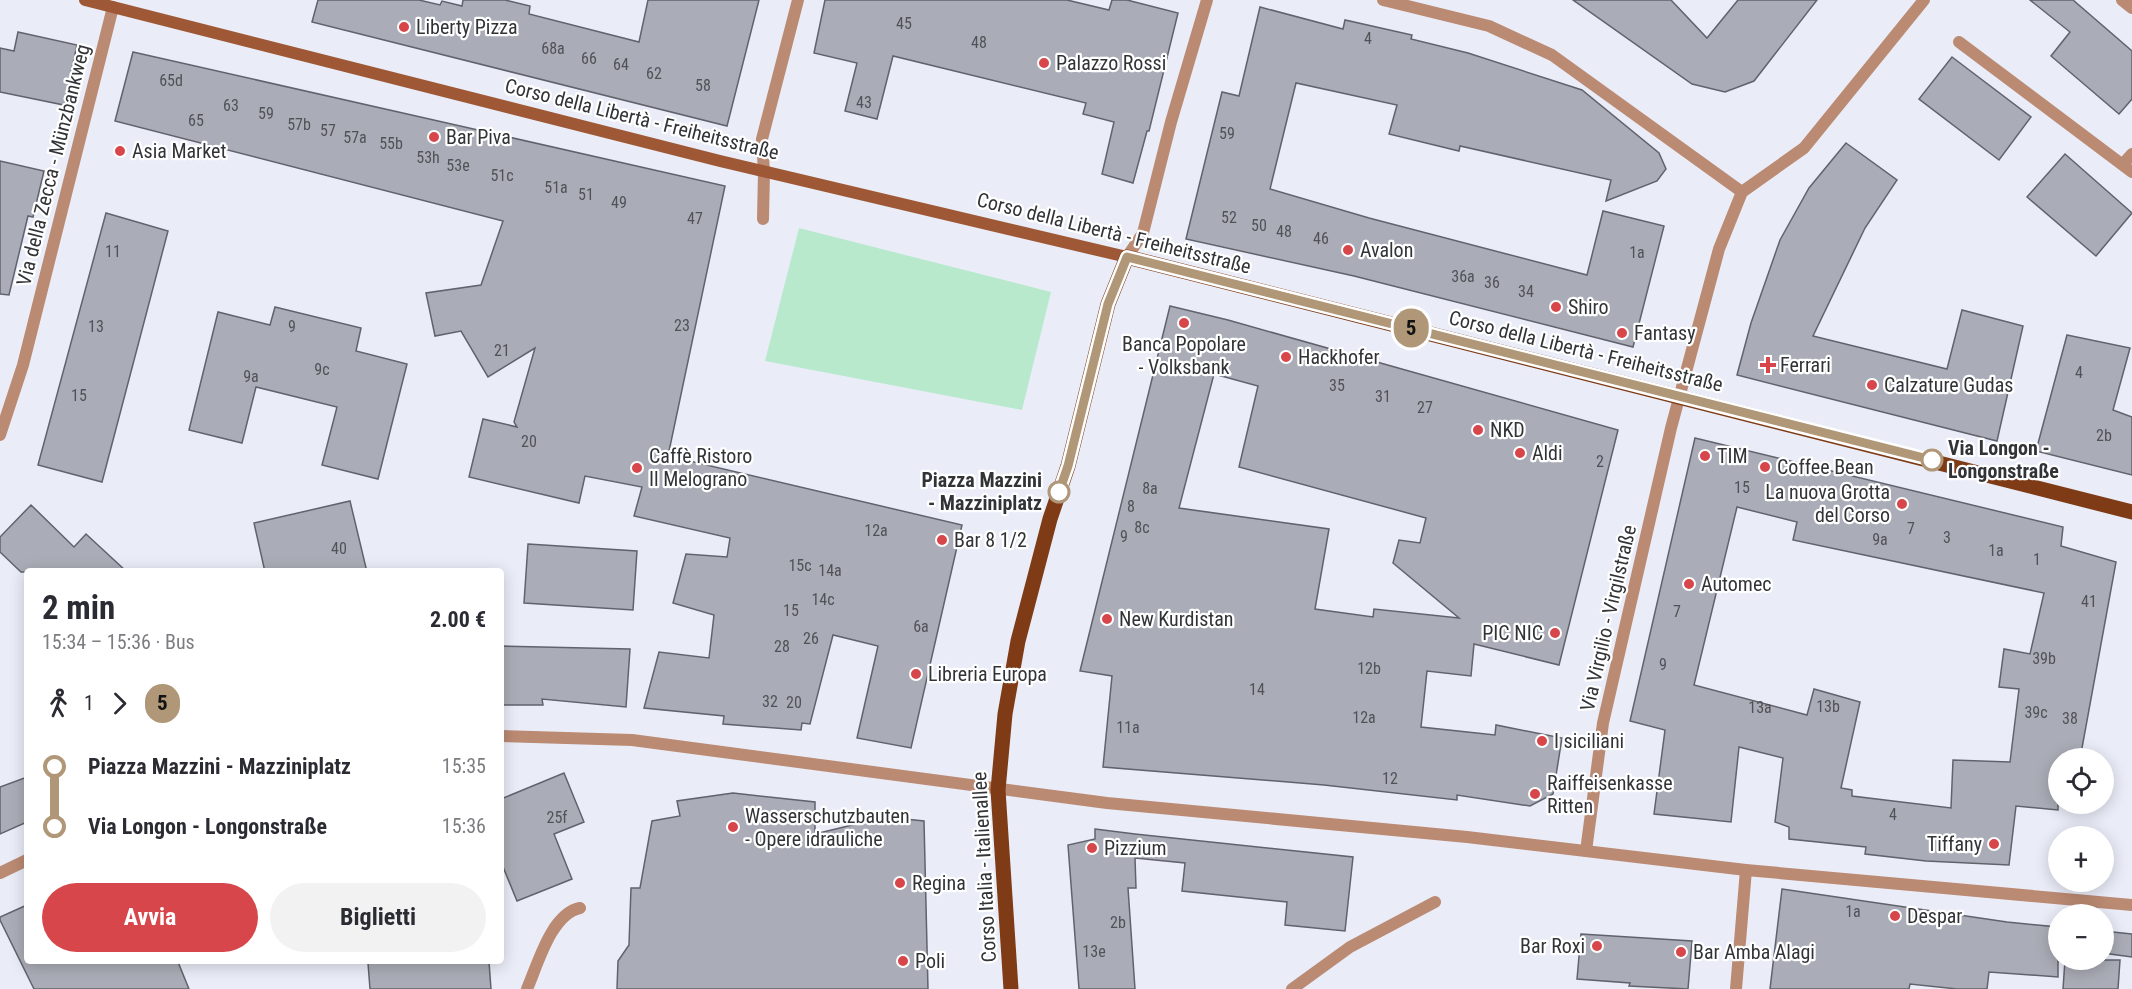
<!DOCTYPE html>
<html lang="it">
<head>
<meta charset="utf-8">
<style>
	:root { --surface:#fff; --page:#f2f2f3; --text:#2b2b33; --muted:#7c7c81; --accent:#d6464a }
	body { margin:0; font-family:"Roboto Condensed",sans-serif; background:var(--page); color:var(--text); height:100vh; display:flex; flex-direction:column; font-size:22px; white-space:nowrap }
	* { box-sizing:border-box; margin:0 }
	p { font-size:20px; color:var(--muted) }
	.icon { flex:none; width:33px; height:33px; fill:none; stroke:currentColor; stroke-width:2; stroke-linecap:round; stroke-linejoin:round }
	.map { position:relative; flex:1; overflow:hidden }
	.drawer { position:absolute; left:24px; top:568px; width:480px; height:396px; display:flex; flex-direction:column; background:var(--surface); border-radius:6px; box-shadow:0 3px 15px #0003 }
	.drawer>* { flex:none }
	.badge { padding:0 12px; border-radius:20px; font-size:21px; line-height:39px }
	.buttons { position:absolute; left:2048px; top:748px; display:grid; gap:12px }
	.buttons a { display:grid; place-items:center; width:66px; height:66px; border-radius:50%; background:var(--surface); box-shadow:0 3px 15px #0003; font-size:30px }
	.map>.badge { position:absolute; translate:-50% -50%; box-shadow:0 0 0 3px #fff }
	.legs { display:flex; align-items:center; gap:9px; height:66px; padding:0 18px; font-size:20px }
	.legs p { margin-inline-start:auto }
	.head { display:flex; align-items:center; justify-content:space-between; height:102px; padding:0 18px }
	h1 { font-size:33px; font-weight:700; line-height:45px }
	.action { display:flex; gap:12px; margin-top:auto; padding:12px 18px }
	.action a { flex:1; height:69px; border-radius:36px; background:var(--accent); color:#fff; font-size:24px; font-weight:700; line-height:69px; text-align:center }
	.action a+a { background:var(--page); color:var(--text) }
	ul { padding:0 18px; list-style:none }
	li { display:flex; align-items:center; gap:21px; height:60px; font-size:22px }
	li i { display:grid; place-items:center; width:9px; height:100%; margin:0 8px; background:currentColor }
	li i::after { content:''; width:15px; height:15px; margin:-8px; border:4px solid; border-radius:50%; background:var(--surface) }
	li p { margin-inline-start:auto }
	li:first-child i { background:linear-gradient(#0000 50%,currentColor 0) }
	li:last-child i { background:linear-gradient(currentColor 50%,#0000 0) }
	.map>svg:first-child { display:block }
	.green { fill:#b9e9cd }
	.building { fill:#aaadb7; stroke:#60636c; stroke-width:1.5; fill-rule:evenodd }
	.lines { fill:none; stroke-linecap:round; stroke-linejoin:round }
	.service { stroke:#bb8a73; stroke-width:12 }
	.minor { stroke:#bb8a73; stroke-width:12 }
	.secondary { stroke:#9e5835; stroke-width:12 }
	.primary { stroke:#7e3b16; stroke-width:15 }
	.line-1-casing { stroke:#fff; stroke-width:14 }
	.line-1 { stroke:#af9778; stroke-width:9 }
	.poi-dot { fill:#d6464a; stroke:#fff; stroke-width:2 }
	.stop-1-dot { fill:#fff; stroke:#af9778; stroke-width:3 }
	.labels { text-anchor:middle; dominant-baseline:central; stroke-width:4.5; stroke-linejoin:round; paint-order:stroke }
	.number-label { font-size:16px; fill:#505257 }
	.poi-label { font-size:20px; fill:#323337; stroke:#fff; text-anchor:start }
	.street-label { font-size:20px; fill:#323337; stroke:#fff }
	.stop-label { font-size:20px; font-weight:bold; fill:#323337; stroke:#fff; text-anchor:start }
</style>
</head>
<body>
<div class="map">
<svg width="2132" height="989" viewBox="0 0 2132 989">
	<rect width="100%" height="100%" fill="#eaedf8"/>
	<path class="green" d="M799 228 1051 292 1022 410 765 361Z"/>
	<g class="building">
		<path d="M318 0H419L440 5 442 1 462 6 463 0H505L530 6 529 14 639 42 648 0H759L727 126 312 22Z"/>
		<path d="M825 0H1067L1109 10 1112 0H1127L1178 13 1149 131H1147L1133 183 1102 174 1114 122 1083 114 1086 103 893 56 877 119 845 111 857 63 814 53Z"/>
		<path d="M1573 0H1671L1707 38 1738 0H1817L1754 81 1725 92 1692 84Z"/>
		<path d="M2030 0H2073L2132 51V99L2119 114 2051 56 2070 32Z"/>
		<path d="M1260 7 1343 29 1345 20 1412 35 1411 39 1468 53 1582 90 1659 153 1666 169 1657 181 1606 201 1611 180 1460 146 1459 151 1389 134 1397 105 1296 83 1270 189 1369 218 1587 275 1603 211 1664 226 1633 347 1354 276 1186 239 1222 92 1239 96Z"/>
		<path d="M18 32 77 45 64 105 0 92V48L14 51Z"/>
		<path d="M133 52 725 186 668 456 962 525 911 748 857 738 878 646 833 635 810 724 802 723 801 730 723 724 724 716 644 708 659 652 709 658 714 615 673 603 686 554 727 557 730 538 634 516 642 487 585 476 579 503 469 477 483 419 517 427 514 422 535 348 488 377 461 331 435 336 426 293 481 285 503 221 115 121Z"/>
		<path d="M1952 57 2031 117 1999 160 1919 99Z"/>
		<path d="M1846 143 1897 180 1865 228 1813 336 1947 369 1962 310 2023 326 1997 441 1737 375 1751 323 1780 240 1809 188Z"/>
		<path d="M2065 154 2132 213 2096 256 2027 197Z"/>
		<path d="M0 161 44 171 33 217 28 216 9 295 0 294Z"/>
		<path d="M106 213 168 231 102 482 38 465Z"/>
		<path d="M1170 306 1228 320 1618 430 1559 665 1474 644 1471 676 1427 671 1421 727 1495 735 1496 725 1562 738 1553 794 1530 806 1457 795V800L1324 785 1103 767 1112 676 1080 671ZM1214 374 1258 386 1239 467 1426 518 1420 543 1399 540 1393 563 1459 618 1374 609 1373 617 1315 609 1329 529 1179 508Z"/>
		<path d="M275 307 361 328 356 351 407 364 378 479 322 465 337 407 256 387 242 443 189 430 218 312 270 325Z"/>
		<path d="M2067 335 2130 348 2113 410 2132 417V475L2036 451Z"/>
		<path d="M1695 438 2063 527 2061 546 2116 562 2080 759H2058V810L2016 806 2009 865 1926 861 1865 854 1866 847 1789 839V827L1775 822 1783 758 1739 747 1731 822 1654 814 1665 730 1630 721ZM1737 507 1797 522 1793 540 2044 593 2030 654 2004 649 1999 687 2019 689 2010 762 1953 760 1951 808 1852 796V790L1841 788 1860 702 1814 689 1807 715 1694 685Z"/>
		<path d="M350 501 367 572H265L254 523Z"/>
		<path d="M31 505 74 547 86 534 127 572H21L0 552V537Z"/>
		<path d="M528 544 637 551 633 610 524 603Z"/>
		<path d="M501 646 630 649 626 707 542 699 543 705H501Z"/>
		<path d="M564 773 584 822 554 834 572 879 517 901 501 862V799Z"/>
		<path d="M27 777V822L0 834V787Z"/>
		<path d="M733 793 815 802V834L885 817 924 821 928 989H617L618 961 629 945 631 888H640L652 821 680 816 677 801Z"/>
		<path d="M1095 829 1135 834 1353 857 1345 931 1285 925 1287 902 1182 891 1185 863 1135 858 1136 888H1128L1135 989H1079L1068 845 1095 839Z"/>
		<path d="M1782 889 2007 922 2058 927V977L1989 972 1987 989H1957L1910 984 1909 989H1770Z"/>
		<path d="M27 905V962H178L189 989H34L0 920V917Z"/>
		<path d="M2103 931 2132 934V957L2103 953Z"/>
		<path d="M1581 934 1692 941 1688 989 1629 986 1630 983 1577 979Z"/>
		<path d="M2065 960H2120L2118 989H2063Z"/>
		<path d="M394 962H489L491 989H370L368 963Z"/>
	</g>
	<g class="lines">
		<g class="service">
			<path d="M2122 0 2132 8"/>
			<path d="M1959 42 2132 172"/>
			<path d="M2123 164 2132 154"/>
			<path d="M763 219 764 172 762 139 798 0"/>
			<path d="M527 989C538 964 551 914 580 908"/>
		</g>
		<g class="minor">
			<path d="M1383 0 1489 26 1552 55 1742 192"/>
			<path d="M1127 257 1143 233 1171 122 1207 0"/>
			<path d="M0 435 23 365 113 7"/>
			<path d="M501 736 632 740 1107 803 1467 837 1746 870 2132 905"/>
			<path d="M1586 851 1603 723 1671 428 1719 249 1742 192 1804 148 1924 0"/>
			<path d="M0 873 27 860"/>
			<path d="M1292 989 1350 947 1435 902"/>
			<path d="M1736 989 1746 870"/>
		</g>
		<path class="secondary" d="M85 0 720 161 1127 257"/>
		<path class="primary" d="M1011 989 998 790 1005 714 1018 641 1050 519 1068 466 1108 304 1127 257 2132 512"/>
	</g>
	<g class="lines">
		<defs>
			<path id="line-1" d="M1059 492 1068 466 1108 304 1127 257 1932 460"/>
		</defs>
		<use href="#line-1" class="line-1-casing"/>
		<use href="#line-1" class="line-1"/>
	</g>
	<g class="poi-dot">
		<circle cx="404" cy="27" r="6"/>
		<circle cx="1044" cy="63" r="6"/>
		<circle cx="434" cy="137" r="6"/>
		<circle cx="120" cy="151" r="6"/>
		<circle cx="1348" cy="250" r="6"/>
		<circle cx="1556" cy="307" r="6"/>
		<circle cx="1184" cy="323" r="6"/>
		<circle cx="1622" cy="333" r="6"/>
		<circle cx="1286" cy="357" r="6"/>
		<path d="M1765 356h6v6h6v6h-6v6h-6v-6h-6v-6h6z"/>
		<circle cx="1872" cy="385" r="6"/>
		<circle cx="1478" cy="430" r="6"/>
		<circle cx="1520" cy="453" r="6"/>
		<circle cx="1705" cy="456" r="6"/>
		<circle cx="1765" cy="467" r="6"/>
		<circle cx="637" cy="468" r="6"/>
		<circle cx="1902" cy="504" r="6"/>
		<circle cx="942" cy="540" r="6"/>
		<circle cx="1689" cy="584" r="6"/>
		<circle cx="1107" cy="619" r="6"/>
		<circle cx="1555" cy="633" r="6"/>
		<circle cx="916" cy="674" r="6"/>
		<circle cx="1542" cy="741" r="6"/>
		<circle cx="1535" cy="794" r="6"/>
		<circle cx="733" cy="827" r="6"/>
		<circle cx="1994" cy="844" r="6"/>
		<circle cx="1092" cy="848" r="6"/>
		<circle cx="900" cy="883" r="6"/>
		<circle cx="1895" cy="916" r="6"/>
		<circle cx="1597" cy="946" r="6"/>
		<circle cx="1681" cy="952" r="6"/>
		<circle cx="903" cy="961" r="6"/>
	</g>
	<g class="stop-1-dot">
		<circle cx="1932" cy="460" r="10"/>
		<circle cx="1059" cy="492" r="10"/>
	</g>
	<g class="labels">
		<g class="number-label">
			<text x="904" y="23">45</text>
			<text x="1368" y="38">4</text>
			<text x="979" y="42">48</text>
			<text x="553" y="48">68a</text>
			<text x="589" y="58">66</text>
			<text x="621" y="64">64</text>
			<text x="654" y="73">62</text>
			<text x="171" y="80">65d</text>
			<text x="703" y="85">58</text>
			<text x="864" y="102">43</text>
			<text x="231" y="105">63</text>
			<text x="266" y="113">59</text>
			<text x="196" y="120">65</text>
			<text x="299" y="124">57b</text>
			<text x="328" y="130">57</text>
			<text x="1227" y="133">59</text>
			<text x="355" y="137">57a</text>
			<text x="391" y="143">55b</text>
			<text x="428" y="157">53h</text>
			<text x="458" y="165">53e</text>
			<text x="502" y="175">51c</text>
			<text x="556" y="187">51a</text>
			<text x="586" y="194">51</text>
			<text x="619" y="202">49</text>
			<text x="1229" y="217">52</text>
			<text x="695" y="218">47</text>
			<text x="1259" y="225">50</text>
			<text x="1284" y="231">48</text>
			<text x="1321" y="238">46</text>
			<text x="113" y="251">11</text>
			<text x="1637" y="252">1a</text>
			<text x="1463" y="276">36a</text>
			<text x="1492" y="282">36</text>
			<text x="1526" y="291">34</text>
			<text x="682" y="325">23</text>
			<text x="96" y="326">13</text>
			<text x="292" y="326">9</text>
			<text x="502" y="350">21</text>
			<text x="322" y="369">9c</text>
			<text x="2079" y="372">4</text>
			<text x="251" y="376">9a</text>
			<text x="1337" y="385">35</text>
			<text x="79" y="395">15</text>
			<text x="1383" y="396">31</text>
			<text x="1425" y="407">27</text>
			<text x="2104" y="435">2b</text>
			<text x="529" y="441">20</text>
			<text x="1600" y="461">2</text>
			<text x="1742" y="487">15</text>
			<text x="1150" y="488">8a</text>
			<text x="1131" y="506">8</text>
			<text x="1142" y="527">8c</text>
			<text x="1911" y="528">7</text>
			<text x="876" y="530">12a</text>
			<text x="1124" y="536">9</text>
			<text x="1947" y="537">3</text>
			<text x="1880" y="539">9a</text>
			<text x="339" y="548">40</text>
			<text x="1996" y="550">1a</text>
			<text x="2037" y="559">1</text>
			<text x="800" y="565">15c</text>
			<text x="830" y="570">14a</text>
			<text x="823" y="599">14c</text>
			<text x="2089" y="601">41</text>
			<text x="791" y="610">15</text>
			<text x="1677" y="611">7</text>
			<text x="921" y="626">6a</text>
			<text x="811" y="638">26</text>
			<text x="782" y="646">28</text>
			<text x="2044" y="658">39b</text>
			<text x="1663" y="664">9</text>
			<text x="1369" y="668">12b</text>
			<text x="1257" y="689">14</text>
			<text x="770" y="701">32</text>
			<text x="794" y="702">20</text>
			<text x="1828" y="706">13b</text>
			<text x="1760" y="707">13a</text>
			<text x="2036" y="712">39c</text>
			<text x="1364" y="717">12a</text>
			<text x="2070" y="718">38</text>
			<text x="1128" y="727">11a</text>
			<text x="1390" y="778">12</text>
			<text x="1893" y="814">4</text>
			<text x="557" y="817">25f</text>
			<text x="1853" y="911">1a</text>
			<text x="1118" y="922">2b</text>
			<text x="1094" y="951">13e</text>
		</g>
		<g class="poi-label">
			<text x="416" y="27">Liberty Pizza</text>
			<text x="1056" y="63">Palazzo Rossi</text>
			<text x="446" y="137">Bar Piva</text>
			<text x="132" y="151">Asia Market</text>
			<text x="1360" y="250">Avalon</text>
			<text x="1568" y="307">Shiro</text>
			<text x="1634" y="333">Fantasy</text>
			<text x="1184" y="344" text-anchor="middle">Banca Popolare<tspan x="1184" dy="23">- Volksbank</tspan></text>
			<text x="1298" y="357">Hackhofer</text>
			<text x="1780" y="365">Ferrari</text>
			<text x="1884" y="385">Calzature Gudas</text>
			<text x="1490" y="430">NKD</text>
			<text x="1532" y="453">Aldi</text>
			<text x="649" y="456">Caffè Ristoro<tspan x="649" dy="23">Il Melograno</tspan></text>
			<text x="1717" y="456">TIM</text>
			<text x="1777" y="467">Coffee Bean</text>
			<text x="1890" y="492" text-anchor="end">La nuova Grotta<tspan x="1890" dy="23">del Corso</tspan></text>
			<text x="954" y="540">Bar 8 1/2</text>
			<text x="1701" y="584">Automec</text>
			<text x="1119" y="619">New Kurdistan</text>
			<text x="1543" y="633" text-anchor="end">PIC NIC</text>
			<text x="928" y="674">Libreria Europa</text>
			<text x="1554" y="741">I siciliani</text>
			<text x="1547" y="783">Raiffeisenkasse<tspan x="1547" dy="23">Ritten</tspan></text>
			<text x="745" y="816">Wasserschutzbauten<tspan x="745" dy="23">- Opere idrauliche</tspan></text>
			<text x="1982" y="844" text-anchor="end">Tiffany</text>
			<text x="1104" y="848">Pizzium</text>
			<text x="912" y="883">Regina</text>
			<text x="1907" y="916">Despar</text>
			<text x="1585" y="946" text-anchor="end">Bar Roxi</text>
			<text x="1693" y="952">Bar Amba Alagi</text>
			<text x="915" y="961">Poli</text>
		</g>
		<g class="street-label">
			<text transform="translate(642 119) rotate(14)">Corso della Libertà - Freiheitsstraße</text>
			<text transform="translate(53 165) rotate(-76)">Via della Zecca - Münzbankweg</text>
			<text transform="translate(1114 233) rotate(14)">Corso della Libertà - Freiheitsstraße</text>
			<text transform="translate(1586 351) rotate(14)">Corso della Libertà - Freiheitsstraße</text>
			<text transform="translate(1608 618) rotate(-77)">Via Virgilio - Virgilstraße</text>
			<text transform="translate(984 867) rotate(-93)">Corso Italia - Italienallee</text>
		</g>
		<g class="stop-label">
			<text x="1948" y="448">Via Longon -<tspan x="1948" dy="23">Longonstraße</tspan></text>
			<text x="1042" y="480" text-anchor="end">Piazza Mazzini<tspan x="1042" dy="23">- Mazziniplatz</tspan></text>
		</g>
	</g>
</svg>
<div class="buttons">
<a><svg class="icon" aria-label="locate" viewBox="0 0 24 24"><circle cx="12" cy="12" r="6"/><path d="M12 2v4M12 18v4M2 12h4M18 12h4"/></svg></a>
<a>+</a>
<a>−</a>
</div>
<b class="badge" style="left:1411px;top:328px;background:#af9778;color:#111">5</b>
<section class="drawer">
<div class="head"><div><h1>2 min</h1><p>15:34 – 15:36 · Bus</p></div><b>2.00 €</b></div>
<div class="legs"><svg class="icon" aria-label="walk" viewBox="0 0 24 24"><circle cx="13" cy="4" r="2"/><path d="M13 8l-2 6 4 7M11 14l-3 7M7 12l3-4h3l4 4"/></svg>1<svg class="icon" aria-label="forward" viewBox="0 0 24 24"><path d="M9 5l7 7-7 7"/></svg><b class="badge" style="background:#af9778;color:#111">5</b></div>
<ul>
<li><i style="color:#af9778"></i><b>Piazza Mazzini - Mazziniplatz</b><p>15:35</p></li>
<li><i style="color:#af9778"></i><b>Via Longon - Longonstraße</b><p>15:36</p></li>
</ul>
<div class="action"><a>Avvia</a><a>Biglietti</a></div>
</section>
</div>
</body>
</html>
